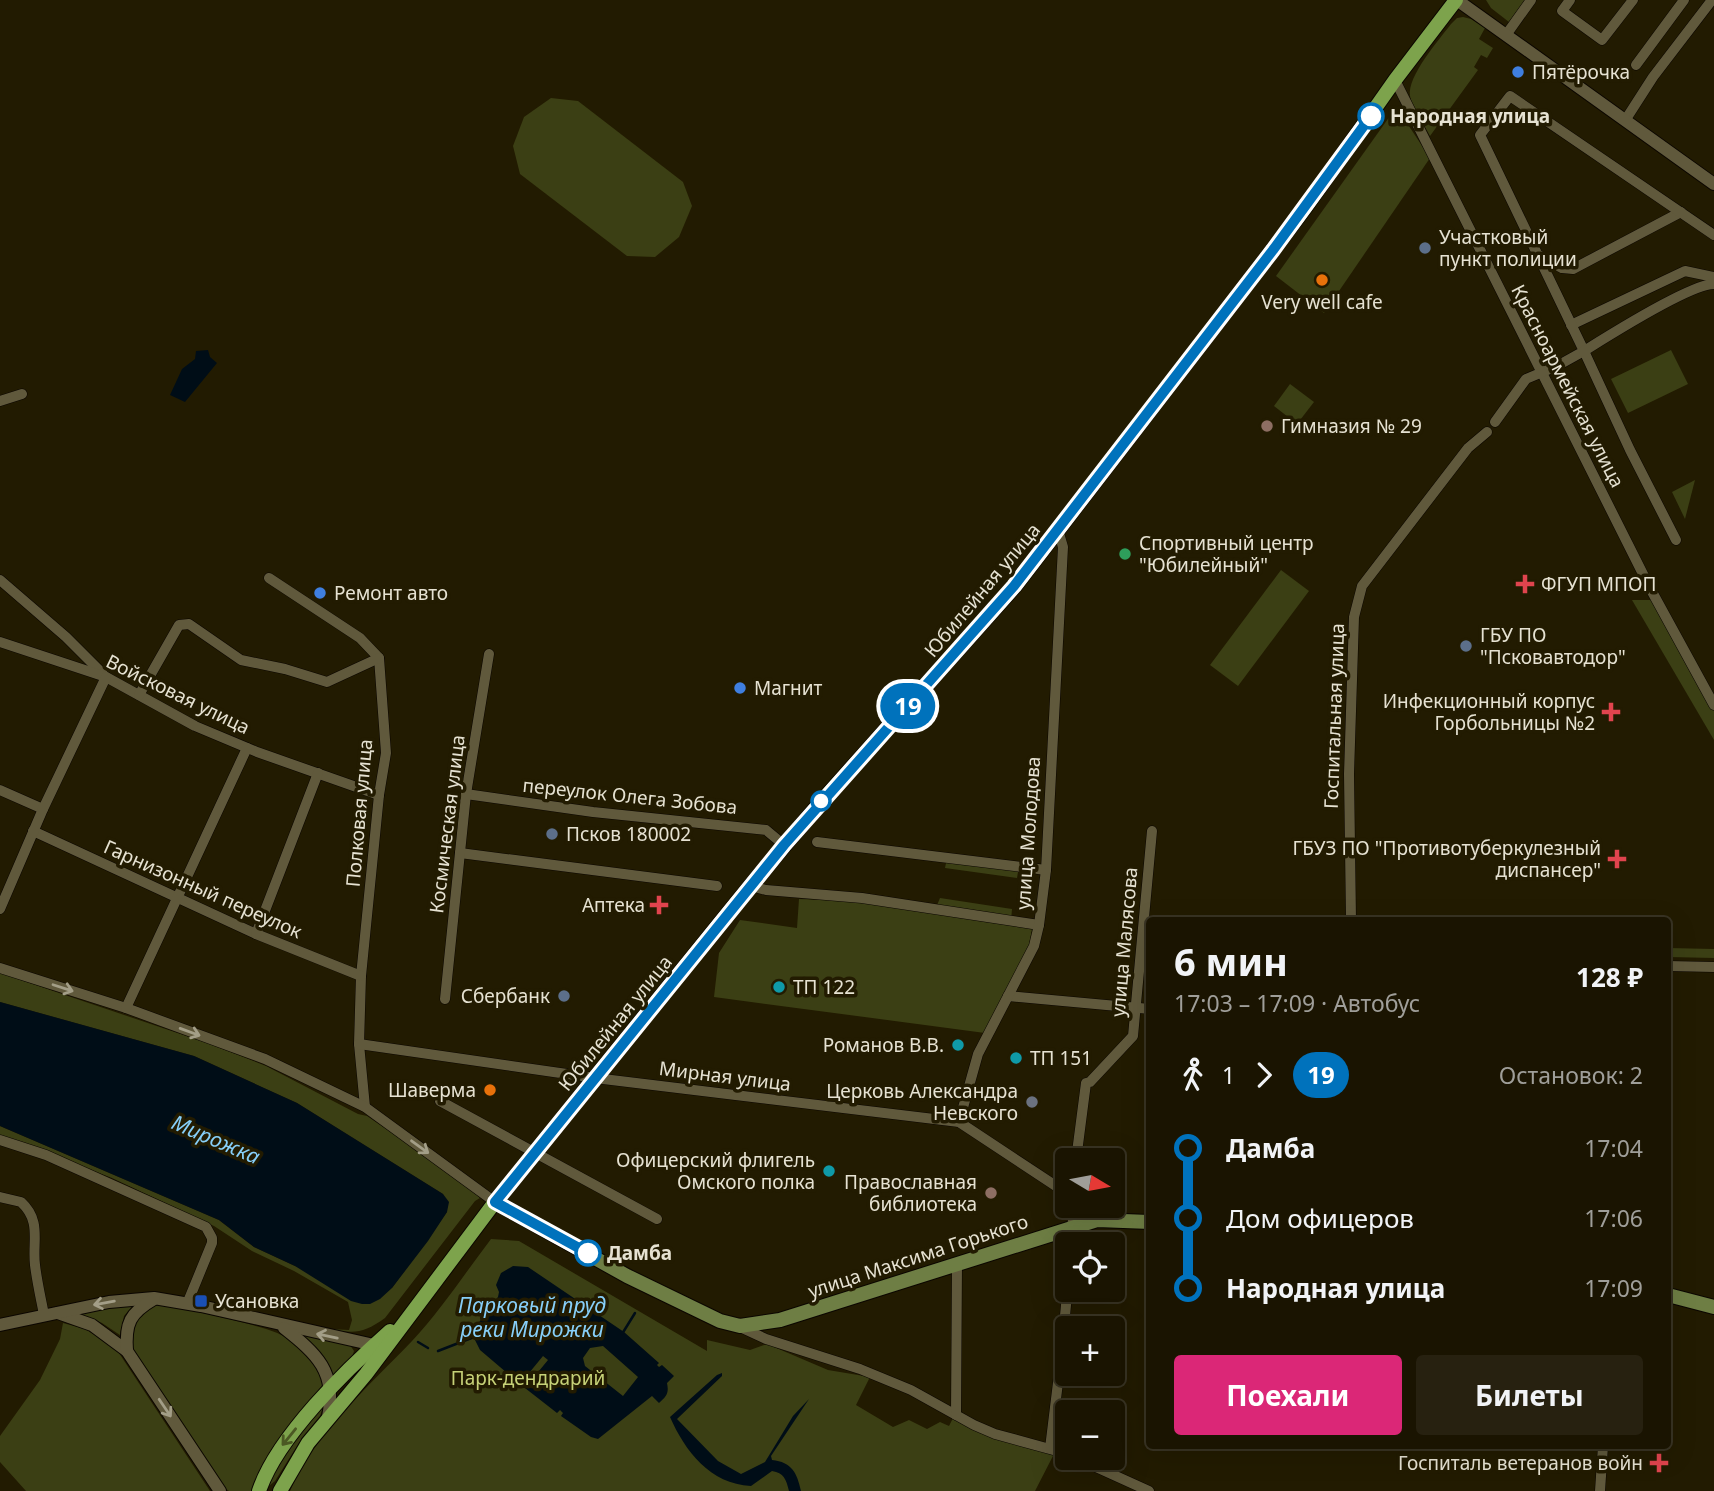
<!DOCTYPE html>
<html lang="ru">
<head>
<meta charset="utf-8">
<style>
	:root { --surface:#1a1401; --page:#272110; --text:#f1f3f6; --muted:#9f9e99; --line:#383323; --accent:#db2777 }
	body { margin:0; font-family:"Noto Sans",sans-serif; background:var(--page); color:var(--text); height:100vh; display:flex; flex-direction:column; font-size:26px; white-space:nowrap }
	* { box-sizing:border-box; margin:0 }
	p { font-size:23px; color:var(--muted) }
	.icon { flex:none; width:38px; height:38px; fill:none; stroke:currentColor; stroke-width:2; stroke-linecap:round; stroke-linejoin:round }
	.map { position:relative; flex:1; overflow:hidden }
	.details { position:absolute; left:1146px; top:917px; width:525px; height:532px; display:flex; flex-direction:column; background:var(--surface); border-radius:7px; box-shadow:0 7px 28px #0002,0 0 0 2px var(--line) }
	.details>* { flex:none }
	.badge { padding:0 14px; border-radius:23px; font-size:24px; line-height:46px }
	.needle { width:46px; rotate:100deg }
	.controls { position:absolute; left:1055px; top:1148px; display:grid; gap:14px }
	.controls a { display:grid; place-items:center; width:70px; height:70px; border-radius:7px; background:var(--surface); box-shadow:0 7px 28px #0002,0 0 0 2px var(--line); font-size:35px }
	.map>.badge { position:absolute; translate:-50% -50%; box-shadow:0 0 0 4px #fff }
	.legs { display:flex; align-items:center; gap:10px; height:77px; padding:0 28px; font-size:23px }
	.legs p { margin-inline-start:auto }
	.head { display:flex; align-items:center; justify-content:space-between; height:119px; padding:0 28px }
	h1 { font-size:38px; font-weight:700; line-height:52px }
	.cta { display:flex; gap:14px; margin-top:auto; padding:14px 28px }
	.cta a { flex:1; height:80px; border-radius:7px; background:var(--accent); color:#fff; font-size:28px; font-weight:700; line-height:80px; text-align:center }
	.cta a+a { background:var(--page); color:var(--text) }
	ul { padding:0 28px; list-style:none }
	li { display:flex; align-items:center; gap:24px; height:70px; font-size:26px }
	li i { display:grid; place-items:center; width:10px; height:100%; margin:0 9px; background:currentColor }
	li i::after { content:''; width:18px; height:18px; margin:-9px; border:5px solid; border-radius:50%; background:var(--surface) }
	li p { margin-inline-start:auto }
	li:first-child i { background:linear-gradient(#0000 50%,currentColor 0) }
	li:last-child i { background:linear-gradient(currentColor 50%,#0000 0) }
	.map>svg:first-child { display:block }
	.green { fill:#3b3f14 }
	.water { fill:#000d17; fill-rule:evenodd }
	.lines { fill:none; stroke-linecap:round; stroke-linejoin:round }
	.stream { stroke:#000d17; stroke-width:2.5 }
	.minor-casing { stroke:#0b0600; stroke-width:11 }
	.tertiary-casing { stroke:#0b0600; stroke-width:14 }
	.secondary-casing { stroke:#0b0600; stroke-width:16 }
	.primary-casing { stroke:#0b0600; stroke-width:16 }
	.minor { stroke:#60593c; stroke-width:10 }
	.tertiary { stroke:#60593c; stroke-width:12 }
	.secondary { stroke:#6e7e44; stroke-width:14 }
	.primary { stroke:#7da34c; stroke-width:14 }
	.oneway { stroke:#a39e87 }
	.oneway2 { stroke:#4b5823 }
	.line-1-casing { stroke:#fff; stroke-width:16 }
	.line-1 { stroke:#0072bc; stroke-width:10 }
	.shop-dot { fill:#3f7fe0; stroke:#221b01; stroke-width:2.5 }
	.stop-1-dot { fill:#fff; stroke:#0072bc; stroke-width:3.5 }
	.service-dot { fill:#5c6f8a; stroke:#221b01; stroke-width:2.5 }
	.food-dot { fill:#e8710a; stroke:#221b01; stroke-width:2.5 }
	.education-dot { fill:#8d6e63; stroke:#221b01; stroke-width:2.5 }
	.leisure-dot { fill:#2e9e5b; stroke:#221b01; stroke-width:2.5 }
	.health-dot { fill:#e0444e; stroke:#221b01; stroke-width:2.5 }
	.culture-dot { fill:#0f9aa8; stroke:#221b01; stroke-width:2.5 }
	.worship-dot { fill:#6b7280; stroke:#221b01; stroke-width:2.5 }
	.transit-dot { fill:#1a4fb4; stroke:#221b01; stroke-width:2.5 }
	.labels { text-anchor:middle; dominant-baseline:central; stroke-width:7; stroke-linejoin:round; paint-order:stroke }
	.poi-label { font-size:19px; fill:#e6e2d2; stroke:#221b01; text-anchor:start }
	.stop-label { font-size:19px; font-weight:bold; fill:#e6e2d2; stroke:#221b01; text-anchor:start }
	.street-label { font-size:19px; fill:#e6e2d2; stroke:#221b01 }
	.park-label { font-size:19px; fill:#c6d177; stroke:#221b01 }
	.water-label { font-size:21px; font-style:italic; fill:#87cff8; stroke:#221b01 }
</style>
</head>
<body>
<div class="map">
<svg width="1714" height="1491" viewBox="0 0 1714 1491">
	<rect width="100%" height="100%" fill="#221b01"/>
	<g class="green">
		<path d="M1486 0H1525L1509 22 1491 8Z"/>
		<path d="M1463 17 1471 19 1485 28 1479 39 1493 48 1487 58 1481 55 1474 67 1478 70 1430 136C1424 124 1412 108 1410 96 1407 76 1439 40 1451 24L1457 18Z"/>
		<path d="M551 98 578 101 683 182 692 206 679 237 655 257 627 256 520 174 513 146 524 117Z"/>
		<path d="M1399 111 1430 158 1324 313 1276 276 1390 116Z"/>
		<path d="M1671 350 1688 384 1628 413 1611 379Z"/>
		<path d="M1290 384 1314 402 1297 424 1274 406Z"/>
		<path d="M1695 480 1685 519 1672 492Z"/>
		<path d="M1281 570 1309 591 1238 686 1210 665Z"/>
		<path d="M1632 600H1652L1714 709V740Z"/>
		<path d="M947 858 1019 866 1017 878 945 868Z"/>
		<path d="M940 898 1012 909 1011 921 935 910Z"/>
		<path d="M799 899 851 901 1032 929 1029 945 985 1033 714 997 719 953 740 920 797 928Z"/>
		<path d="M1668 948 1714 949V958L1668 957Z"/>
		<path d="M0 973 207 1043 266 1066 358 1114 367 1116 460 1179 480 1198 475 1201 385 1318C364 1333 355 1334 330 1329L349 1330 352 1320 348 1302 294 1271 252 1251 214 1226 112 1178 0 1135V1126L219 1220 254 1247 295 1266 392 1288 447 1212 443 1194 297 1103 194 1056 0 1002Z"/>
		<path d="M491 1239 519 1241 707 1351V1340L750 1350 767 1344 828 1370 870 1377 856 1405 893 1427 909 1420 927 1429 940 1422 949 1426 954 1416 1054 1454 1035 1491H290C315 1433 369 1386 412 1341 441 1310 465 1273 491 1239Z"/>
		<path d="M136 1302 124 1316 120 1335 102 1323 76 1312Z"/>
		<path d="M156 1304 168 1305C190 1310 211 1315 233 1320 280 1332 306 1337 326 1386 293 1420 271 1447 252 1491H229L223 1487 133 1351C130 1322 131 1320 156 1304Z"/>
		<path d="M63 1323 85 1329 115 1347 210 1491H26L0 1462V1436L40 1380 60 1339Z"/>
		<path d="M303 1334 350 1345 354 1351 351 1360 333 1377Z"/>
		<path d="M325 1401 320 1416 302 1438 275 1481 264 1490 276 1465Z"/>
	</g>
	<g class="water">
		<path d="M208 350 210 357 217 363 185 402 170 395 182 369 195 359 196 351Z"/>
		<path d="M0 1002 194 1056 297 1103 443 1194 449 1202 447 1212 428 1241 392 1288 380 1299 370 1304H362L351 1301 295 1266 254 1247 219 1220 0 1126Z"/>
		<path d="M513 1266 528 1267 624 1332 659 1363 657 1365 659 1367 662 1365 674 1376 667 1383C669 1393 667 1396 659 1403L652 1396 598 1439 591 1437 561 1416 563 1413 560 1410 557 1413 525 1388 548 1360 543 1356 520 1384 480 1350 474 1338 477 1325 498 1297 499 1292 496 1285 501 1273ZM603 1346 638 1377 623 1396 585 1366 583 1358 590 1348Z"/>
		<path d="M722 1373V1376L677 1419 718 1461 741 1474 765 1462 793 1416 809 1399 771 1456 772 1460C792 1462 797 1473 801 1491H789C786 1479 784 1473 772 1471L751 1486C710 1484 685 1451 670 1417L717 1375Z"/>
	</g>
	<g class="lines">
		<g class="stream">
			<path d="M622 1334 635 1313"/>
			<path d="M418 1342 428 1348"/>
			<path d="M438 1351 474 1337"/>
		</g>
		<defs>
			<g id="minor">
				<path d="M1570 0 1562 11 1602 40 1633 0"/>
				<path d="M1506 35 1531 0"/>
				<path d="M1636 65 1684 0"/>
				<path d="M1395 80 1650 588 1714 705"/>
				<path d="M1626 119 1653 77 1712 0"/>
				<path d="M1538 255 1562 268 1573 269 1681 212"/>
				<path d="M1571 325 1685 271 1714 277"/>
				<path d="M0 401 22 394"/>
				<path d="M1495 422 1526 379 1557 366 1584 351 1480 135 1510 96 1714 235"/>
				<path d="M1676 540 1630 450 1584 351C1608 336 1690 284 1714 284"/>
				<path d="M269 578 360 638 379 658 386 753 379 795 361 976 359 1044 365 1107"/>
				<path d="M0 580 66 637 103 674"/>
				<path d="M0 642 106 677 195 726 257 752 379 795"/>
				<path d="M139 695 179 625 189 624 241 660 285 669 327 682 379 658"/>
				<path d="M0 790 43 809"/>
				<path d="M466 794 593 812 766 830 784 845"/>
				<path d="M33 831 256 934 361 976"/>
				<path d="M817 842 1046 870"/>
				<path d="M460 853 717 886"/>
				<path d="M751 886 766 890 862 898 1039 925"/>
				<path d="M0 909 43 809 106 677"/>
				<path d="M1351 920 1349 774 1354 617 1362 586 1468 448 1487 432"/>
				<path d="M256 934 318 773"/>
				<path d="M1668 966 1714 967"/>
				<path d="M0 968 126 1008 265 1059 365 1107 495 1202"/>
				<path d="M1008 996 1150 1009"/>
				<path d="M445 999 466 794 489 654"/>
				<path d="M126 1008 247 748"/>
				<path d="M359 1044 595 1078 959 1122 1068 1194"/>
				<path d="M440 1101 657 1219"/>
				<path d="M959 1122 978 1054 1034 946 1039 925 1046 870 1063 547 1058 530"/>
				<path d="M0 1140 46 1155 206 1227 212 1238V1243L187 1304"/>
				<path d="M1076 1160 1086 1083 1090 1082 1133 1036 1152 831"/>
				<path d="M0 1197 21 1202C42 1221 32 1242 35 1265 37 1282 41 1299 44 1315"/>
				<path d="M1078 1206 1081 1211 1097 1220"/>
				<path d="M1071 1244 1074 1206"/>
				<path d="M740 1327 766 1339 860 1369 911 1390 974 1425 995 1434 1068 1454"/>
				<path d="M956 1415 957 1264"/>
				<path d="M1050 1448 1061 1358 1068 1284"/>
				<path d="M1076 1458 1149 1491"/>
				<path d="M1600 1491 1603 1446"/>
			</g>
			<g id="tertiary">
				<path d="M1457 0 1714 184"/>
				<path d="M58 1313 92 1325 127 1351 220 1491"/>
				<path d="M0 1325 109 1302 154 1298 201 1306 374 1345"/>
				<path d="M284 1328C317 1354 337 1372 328 1417"/>
				<path d="M127 1351C125 1323 130 1313 154 1299"/>
			</g>
			<g id="secondary">
				<path d="M495 1202 627 1276 720 1321 740 1326 780 1320 1097 1220 1150 1222"/>
				<path d="M1668 1295 1714 1307"/>
			</g>
			<g id="primary">
				<path d="M259 1491C277 1437 347 1369 390 1331"/>
				<path d="M280 1491 308 1443 366 1374 495 1202 737 902 820 803 1015 586 1305 208 1395 80 1456 0"/>
			</g>
		</defs>
		<use href="#minor" class="minor-casing"/>
		<use href="#tertiary" class="tertiary-casing"/>
		<use href="#secondary" class="secondary-casing"/>
		<use href="#primary" class="primary-casing"/>
		<use href="#minor" class="minor"/>
		<use href="#tertiary" class="tertiary"/>
		<use href="#secondary" class="secondary"/>
		<use href="#primary" class="primary"/>
	</g>
	<defs><path id="oneway-shaft" d="M-6 0H5M1.5-3L5.5 0L1.5 3" fill="none" stroke-width="1.6" stroke-linecap="round" stroke-linejoin="round" transform="scale(1.75)"/></defs>
	<g class="oneway">
		<use href="#oneway-shaft" transform="translate(63 988) rotate(18)"/>
		<use href="#oneway-shaft" transform="translate(190 1032) rotate(20)"/>
		<use href="#oneway-shaft" transform="translate(420 1147) rotate(36)"/>
		<use href="#oneway-shaft" transform="translate(104 1303) rotate(170)"/>
		<use href="#oneway-shaft" transform="translate(327 1336) rotate(-168)"/>
		<use href="#oneway-shaft" transform="translate(165 1408) rotate(56)"/>
	</g>
	<use class="oneway2" href="#oneway-shaft" transform="translate(289 1437) rotate(129)"/>
	<g class="lines">
		<defs>
			<path id="line-1" d="M588 1253 495 1202 784 845 1014 586 1273 250 1371 116"/>
		</defs>
		<use href="#line-1" class="line-1-casing"/>
		<use href="#line-1" class="line-1"/>
	</g>
	<g class="shop-dot">
		<circle cx="1518" cy="72" r="7"/>
		<circle cx="320" cy="593" r="7"/>
		<circle cx="740" cy="688" r="7"/>
	</g>
	<g class="stop-1-dot">
		<circle cx="1371" cy="116" r="12"/>
		<circle cx="821" cy="801" r="9"/>
		<circle cx="588" cy="1253" r="12"/>
	</g>
	<g class="service-dot">
		<circle cx="1425" cy="248" r="7"/>
		<circle cx="1466" cy="646" r="7"/>
		<circle cx="552" cy="834" r="7"/>
		<circle cx="564" cy="996" r="7"/>
	</g>
	<g class="food-dot">
		<circle cx="1322" cy="280" r="7"/>
		<circle cx="490" cy="1090" r="7"/>
	</g>
	<g class="education-dot">
		<circle cx="1267" cy="426" r="7"/>
		<circle cx="991" cy="1193" r="7"/>
	</g>
	<circle class="leisure-dot" cx="1125" cy="554" r="7"/>
	<g class="health-dot">
		<path d="M1521.5 573.5h7v7h7v7h-7v7h-7v-7h-7v-7h7z"/>
		<path d="M1607.5 701.5h7v7h7v7h-7v7h-7v-7h-7v-7h7z"/>
		<path d="M1613.5 848.5h7v7h7v7h-7v7h-7v-7h-7v-7h7z"/>
		<path d="M655.5 894.5h7v7h7v7h-7v7h-7v-7h-7v-7h7z"/>
		<path d="M1655.5 1452.5h7v7h7v7h-7v7h-7v-7h-7v-7h7z"/>
	</g>
	<g class="culture-dot">
		<circle cx="779" cy="987" r="7"/>
		<circle cx="958" cy="1045" r="7"/>
		<circle cx="1016" cy="1058" r="7"/>
		<circle cx="829" cy="1171" r="7"/>
	</g>
	<circle class="worship-dot" cx="1032" cy="1102" r="7"/>
	<rect class="transit-dot" x="194" y="1294" width="14" height="14" rx="3.5"/>
	<g class="labels">
		<g class="poi-label">
			<text x="1532" y="72">Пятёрочка</text>
			<text x="1439" y="237">Участковый<tspan x="1439" dy="22">пункт полиции</tspan></text>
			<text x="1322" y="302" text-anchor="middle">Very well cafe</text>
			<text x="1281" y="426">Гимназия № 29</text>
			<text x="1139" y="543">Спортивный центр<tspan x="1139" dy="22">"Юбилейный"</tspan></text>
			<text x="1541" y="584">ФГУП МПОП</text>
			<text x="334" y="593">Ремонт авто</text>
			<text x="1480" y="635">ГБУ ПО<tspan x="1480" dy="22">"Псковавтодор"</tspan></text>
			<text x="754" y="688">Магнит</text>
			<text x="1595" y="701" text-anchor="end">Инфекционный корпус<tspan x="1595" dy="22">Горбольницы №2</tspan></text>
			<text x="566" y="834">Псков 180002</text>
			<text x="1601" y="848" text-anchor="end">ГБУЗ ПО "Противотуберкулезный<tspan x="1601" dy="22">диспансер"</tspan></text>
			<text x="645" y="905" text-anchor="end">Аптека</text>
			<text x="793" y="987">ТП 122</text>
			<text x="550" y="996" text-anchor="end">Сбербанк</text>
			<text x="944" y="1045" text-anchor="end">Романов В.В.</text>
			<text x="1030" y="1058">ТП 151</text>
			<text x="476" y="1090" text-anchor="end">Шаверма</text>
			<text x="1018" y="1091" text-anchor="end">Церковь Александра<tspan x="1018" dy="22">Невского</tspan></text>
			<text x="815" y="1160" text-anchor="end">Офицерский флигель<tspan x="815" dy="22">Омского полка</tspan></text>
			<text x="977" y="1182" text-anchor="end">Православная<tspan x="977" dy="22">библиотека</tspan></text>
			<text x="215" y="1301">Усановка</text>
			<text x="1643" y="1463" text-anchor="end">Госпиталь ветеранов войн</text>
		</g>
		<g class="stop-label">
			<text x="1390" y="116">Народная улица</text>
			<text x="607" y="1253">Дамба</text>
		</g>
		<g class="street-label">
			<text transform="translate(1568 386) rotate(63)">Красноармейская улица</text>
			<text transform="translate(982 590) rotate(-50)">Юбилейная улица</text>
			<text transform="translate(178 694) rotate(26)">Войсковая улица</text>
			<text transform="translate(1334 716) rotate(-88)">Госпитальная улица</text>
			<text transform="translate(630 796) rotate(6)">переулок Олега Зобова</text>
			<text transform="translate(359 813) rotate(-85)">Полковая улица</text>
			<text transform="translate(447 824) rotate(-83)">Космическая улица</text>
			<text transform="translate(1028 833) rotate(-86)">улица Молодова</text>
			<text transform="translate(203 889) rotate(24)">Гарнизонный переулок</text>
			<text transform="translate(1124 942) rotate(-85)">улица Малясова</text>
			<text transform="translate(615 1023) rotate(-51)">Юбилейная улица</text>
			<text transform="translate(725 1076) rotate(7)">Мирная улица</text>
			<text transform="translate(918 1256) rotate(-18)">улица Максима Горького</text>
		</g>
		<g class="park-label">
			<text x="528" y="1378">Парк-дендрарий</text>
		</g>
		<g class="water-label">
			<text transform="translate(216 1139) rotate(23)">Мирожка</text>
			<text x="532" y="1305">Парковый пруд<tspan x="532" dy="24">реки Мирожки</tspan></text>
		</g>
	</g>
</svg>
<div class="controls">
<a><svg class="needle" viewBox="-14 -14 28 28"><path d="M0-13l5 13h-10z" fill="#e53935"/><path d="M0 13l5-13h-10z" fill="#9f9e99"/></svg></a>
<a><svg class="icon" aria-label="locate" viewBox="0 0 24 24"><circle cx="12" cy="12" r="6"/><path d="M12 2v4M12 18v4M2 12h4M18 12h4"/></svg></a>
<a>+</a>
<a>−</a>
</div>
<b class="badge" style="left:908px;top:706px;background:#0072bc;color:#fff">19</b>
<section class="details">
<div class="head"><div><h1>6 мин</h1><p>17:03 – 17:09 · Автобус</p></div><b>128 ₽</b></div>
<div class="legs"><svg class="icon" aria-label="walk" viewBox="0 0 24 24"><circle cx="13" cy="4" r="2"/><path d="M13 8l-2 6 4 7M11 14l-3 7M7 12l3-4h3l4 4"/></svg>1<svg class="icon" aria-label="forward" viewBox="0 0 24 24"><path d="M9 5l7 7-7 7"/></svg><b class="badge" style="background:#0072bc;color:#fff">19</b><p>Остановок: 2</p></div>
<ul>
<li><i style="color:#0072bc"></i><b>Дамба</b><p>17:04</p></li>
<li><i style="color:#0072bc"></i><span>Дом офицеров</span><p>17:06</p></li>
<li><i style="color:#0072bc"></i><b>Народная улица</b><p>17:09</p></li>
</ul>
<div class="cta"><a>Поехали</a><a>Билеты</a></div>
</section>
</div>
</body>
</html>
